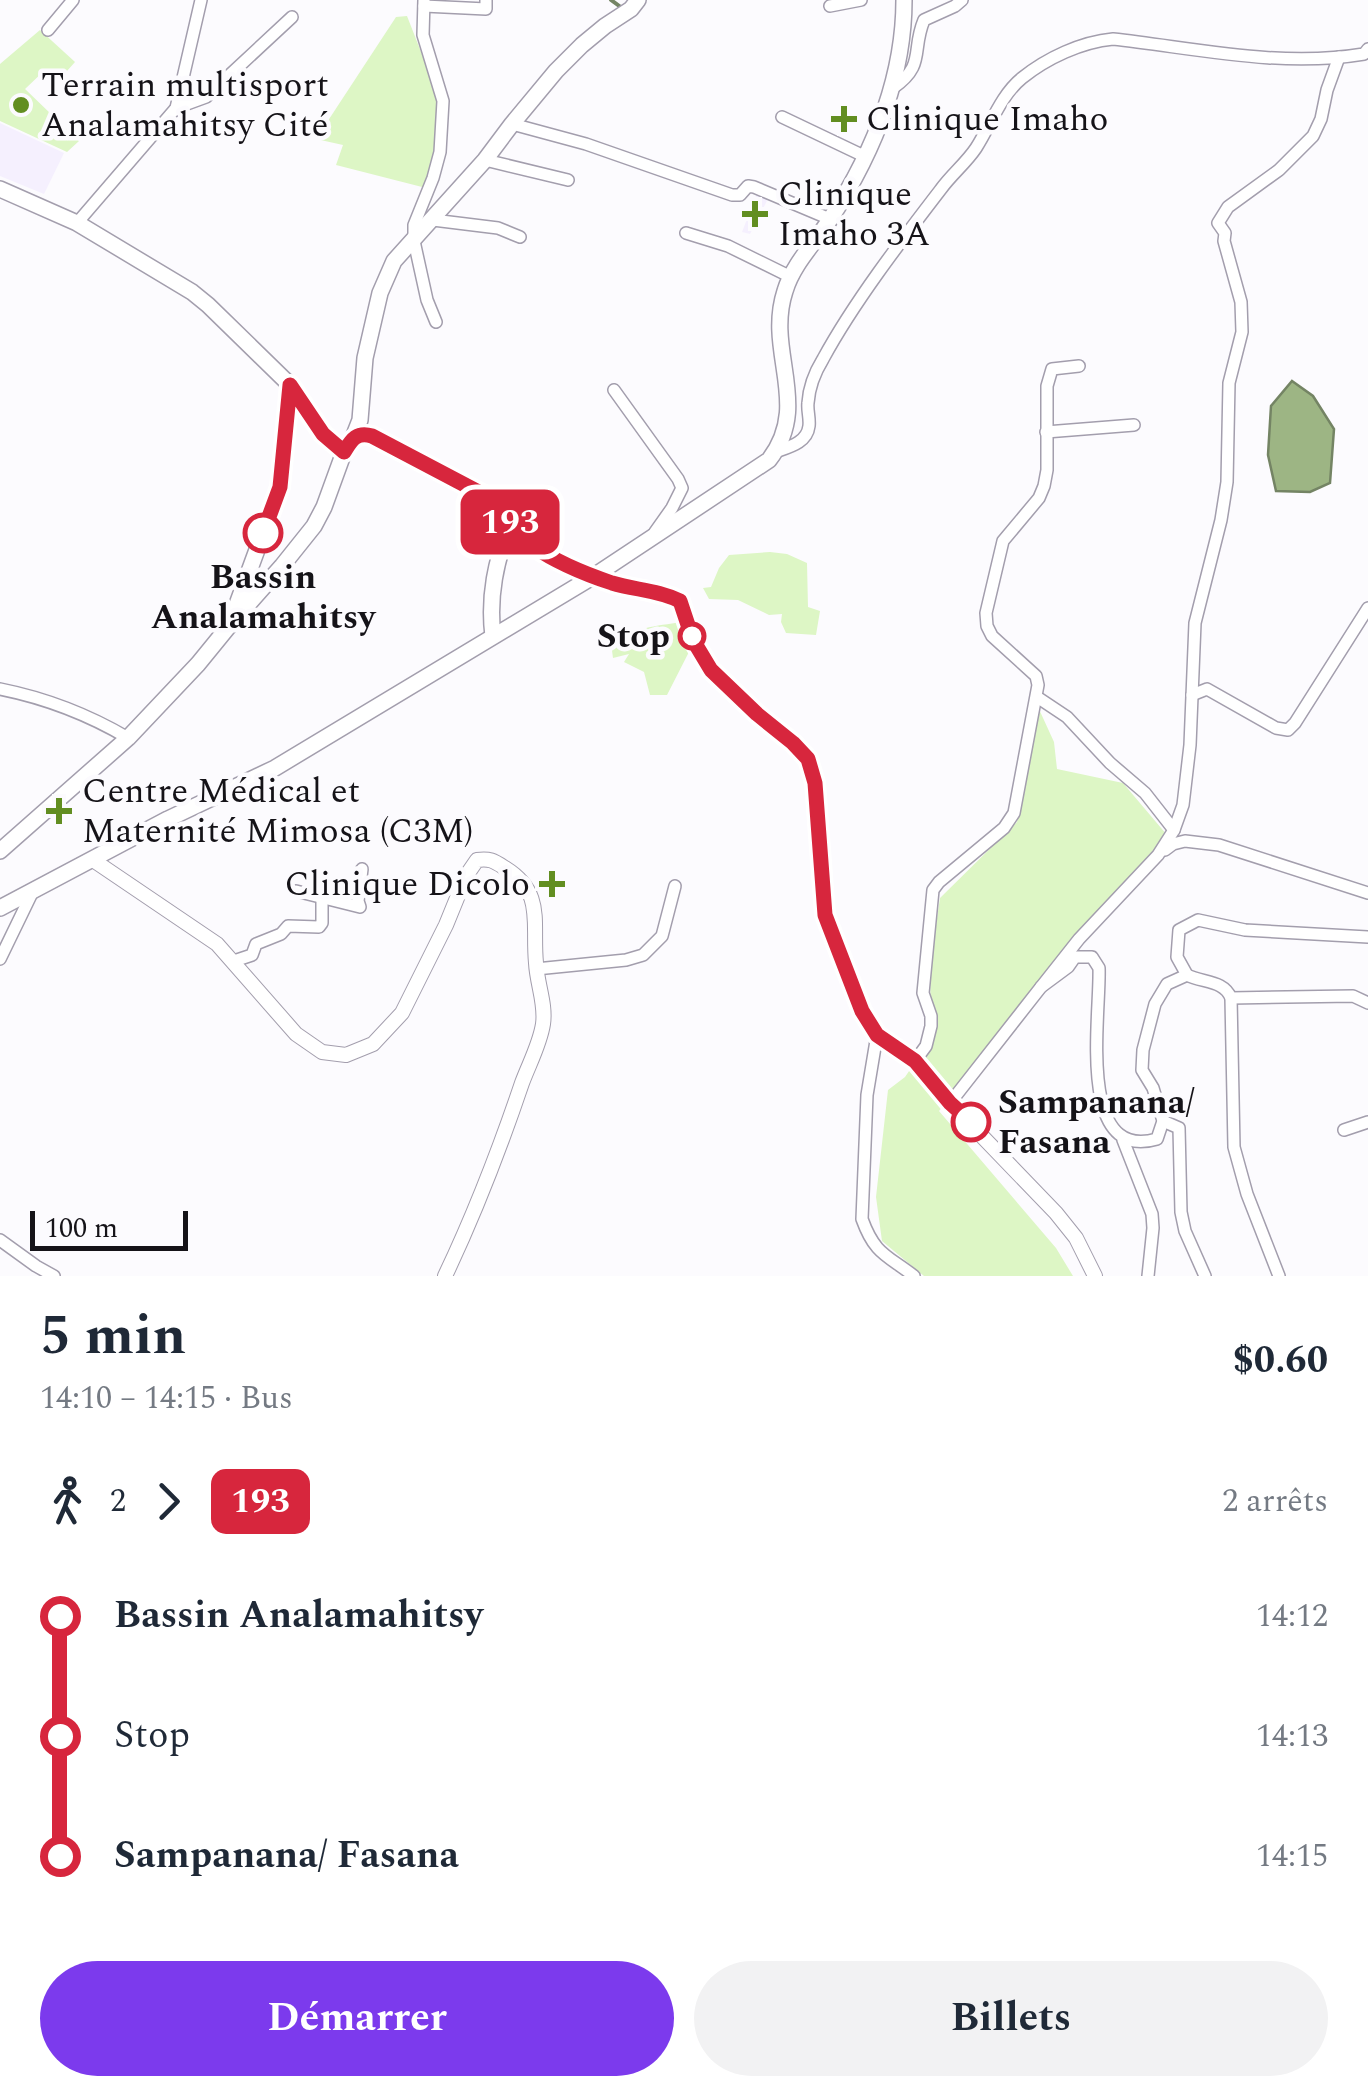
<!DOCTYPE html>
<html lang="fr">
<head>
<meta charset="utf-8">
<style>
	:root { --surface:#fff; --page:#f2f2f3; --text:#1f2937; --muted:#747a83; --accent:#7c3aed }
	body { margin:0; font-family:Spectral,serif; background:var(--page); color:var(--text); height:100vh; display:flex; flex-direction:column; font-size:38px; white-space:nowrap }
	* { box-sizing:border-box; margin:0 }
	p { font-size:32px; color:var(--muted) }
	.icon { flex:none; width:55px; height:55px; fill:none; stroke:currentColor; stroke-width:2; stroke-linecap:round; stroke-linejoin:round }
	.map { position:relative; height:1276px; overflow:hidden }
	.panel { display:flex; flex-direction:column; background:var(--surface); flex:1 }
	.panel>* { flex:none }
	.badge { padding:0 20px; border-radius:15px; font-size:35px; line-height:65px }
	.scale { position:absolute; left:30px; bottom:25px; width:158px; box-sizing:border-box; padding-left:10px; border:5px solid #151318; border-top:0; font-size:28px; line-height:35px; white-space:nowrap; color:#151318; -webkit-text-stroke:8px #fcfbfe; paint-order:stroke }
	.map>.badge { position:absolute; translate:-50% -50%; box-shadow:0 0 0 5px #fff }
	.legs { display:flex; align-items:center; gap:15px; height:110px; padding:0 40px; font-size:32px }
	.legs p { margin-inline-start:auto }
	.head { display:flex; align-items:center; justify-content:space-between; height:170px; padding:0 40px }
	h1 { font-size:55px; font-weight:700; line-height:75px }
	.primary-button { display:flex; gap:20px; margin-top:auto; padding:20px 40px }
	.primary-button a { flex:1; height:115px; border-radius:60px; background:var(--accent); color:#fff; font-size:40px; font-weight:700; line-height:115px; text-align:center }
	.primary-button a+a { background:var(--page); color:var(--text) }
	ul { padding:0 40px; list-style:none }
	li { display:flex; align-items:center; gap:35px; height:120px; font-size:38px }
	li i { display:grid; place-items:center; width:15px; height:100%; margin:0 12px; background:currentColor }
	li i::after { content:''; width:25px; height:25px; margin:-12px; border:8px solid; border-radius:50%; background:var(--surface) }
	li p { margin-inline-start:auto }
	li:first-child i { background:linear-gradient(#0000 50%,currentColor 0) }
	li:last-child i { background:linear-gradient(currentColor 50%,#0000 0) }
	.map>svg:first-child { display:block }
	.built { fill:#f5f0fe }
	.green { fill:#ddf6c5 }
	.water { fill:#9db584; stroke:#748464; stroke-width:2.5 }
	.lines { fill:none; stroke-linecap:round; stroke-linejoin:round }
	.stream { stroke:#748464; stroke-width:4 }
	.minor-casing { stroke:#a39ead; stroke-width:14 }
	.tertiary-casing { stroke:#a39ead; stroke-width:16 }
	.secondary-casing { stroke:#a39ead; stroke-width:18 }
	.minor { stroke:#fff; stroke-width:11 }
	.tertiary { stroke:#fff; stroke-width:14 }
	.secondary { stroke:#fff; stroke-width:15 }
	.line-1-casing { stroke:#fff; stroke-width:22 }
	.line-1 { stroke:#d7263d; stroke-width:15 }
	.poi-dot { fill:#628e21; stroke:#fcfbfe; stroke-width:4 }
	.stop-1-dot { fill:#fff; stroke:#d7263d; stroke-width:5 }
	.labels { text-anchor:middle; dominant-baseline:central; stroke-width:9; stroke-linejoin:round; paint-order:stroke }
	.poi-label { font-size:35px; fill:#151318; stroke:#fcfbfe; text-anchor:start }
	.stop-label { font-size:35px; font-weight:bold; fill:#151318; stroke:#fcfbfe }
</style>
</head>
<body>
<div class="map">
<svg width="1368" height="1276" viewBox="0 0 1368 1276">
	<rect width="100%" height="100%" fill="#fcfbfe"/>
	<g class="built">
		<path d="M0 123 64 153 44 194 0 176Z"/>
		<path d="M758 191 770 195 750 234 742 232Z"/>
	</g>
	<g class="green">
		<path d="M407 16 439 98 436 143 426 188 336 165 343 145 316 139 396 17Z"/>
		<path d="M40 30 75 62 58 81 46 69 25 89 79 141 67 152 0 121V64Z"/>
		<path d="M770 552 787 554 807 563 808 607 820 611 816 635 786 633 781 622 782 614 769 615 738 600 709 599 703 588 711 587 719 568 729 555Z"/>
		<path d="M681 622 691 648 667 695H650L644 672 624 662 629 654 613 658 611 643C631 628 657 626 681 622Z"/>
		<path d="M1038 707 1054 742 1057 769 1123 783 1167 835 1139 877 939 1111 1056 1248 1073 1276H924L882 1241 876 1197 888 1090 905 1077 931 1039 930 966 940 898 1017 822Z"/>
	</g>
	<path class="water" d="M1292 381 1313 396 1334 429 1330 483 1310 492 1276 491 1268 455 1271 406Z"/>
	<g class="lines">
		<path class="stream" d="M611 0 622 8"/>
		<defs>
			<g id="minor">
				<path d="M424 0 423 35 443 101 440 152 433 178 414 225V241L427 300 436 322"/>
				<path d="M424 6 486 9V0"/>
				<path d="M830 6 861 0"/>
				<path d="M48 30 73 0"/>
				<path d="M893 88C926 65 911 51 924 20L955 6 962 0"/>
				<path d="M176 108 206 97 292 17"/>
				<path d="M782 117 866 157"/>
				<path d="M512 124 586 144 732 195H740L748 186 754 187 830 219"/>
				<path d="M485 160 568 180"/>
				<path d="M433 220 498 228 520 237"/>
				<path d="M77 223 176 108 201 0"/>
				<path d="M686 233 728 246 789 276"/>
				<path d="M614 390 678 479 682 488 672 508 655 532"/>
				<path d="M1046 432 1134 425"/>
				<path d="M775 452C789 447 807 443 809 426 810 418 807 410 808 403 809 387 815 372 823 359 854 302 901 241 941 189 952 174 966 163 976 148 991 125 1000 96 1022 78 1047 58 1081 42 1113 39 1195 48 1280 68 1364 54L1368 49"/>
				<path d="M510 523 531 545 594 576"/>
				<path d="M0 689C45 698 89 715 128 738"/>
				<path d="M1192 695 1207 689 1276 728 1288 730 1295 723 1368 608"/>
				<path d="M1037 697 1067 717 1110 763 1145 793 1174 830"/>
				<path d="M1165 850 1173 844 1185 841 1219 845 1368 893"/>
				<path d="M296 891 360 907 358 901 362 869"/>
				<path d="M0 959 32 893"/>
				<path d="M234 961 252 955 256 944 281 934 288 926 319 927 322 923V898"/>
				<path d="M536 969 626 960 643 955 662 936 675 886"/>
				<path d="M1041 987 1079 939 1158 855 1174 830 1183 805 1190 745 1195 623 1221 520 1227 482 1229 383 1242 332 1241 302 1224 241 1225 233 1218 223 1228 207 1279 170 1313 136 1321 119 1327 90 1339 57"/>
				<path d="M1231 998 1353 996 1368 1003"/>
				<path d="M877 1035 867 1095 862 1219C875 1255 887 1255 914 1276"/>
				<path d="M915 1061 926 1046 931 1026V1016L923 993 933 890 939 882 1004 828 1014 813 1038 685 1036 676 992 636 987 626 986 613 1003 541 1039 498 1044 486 1047 470V386L1052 369 1079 366"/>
				<path d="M950 1103 1041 987 1068 967 1075 957H1092L1099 968C1101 1012 1075 1163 1157 1139L1163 1121 1153 1088 1142 1070 1143 1050 1155 1004 1167 984 1187 975"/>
				<path d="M1163 1121 1179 1128 1181 1212 1185 1231 1205 1276"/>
				<path d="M1344 1130 1368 1122"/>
				<path d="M1123 1140 1152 1214 1153 1228 1148 1276"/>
				<path d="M0 1240 36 1266 54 1276"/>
				<path d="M1279 1276 1247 1194 1234 1147 1231 998C1224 980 1203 983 1187 975L1177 957 1179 930 1198 920 1245 930 1368 937"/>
			</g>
			<g id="tertiary">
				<path d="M594 576C622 587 653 588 680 601L693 640 711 670 757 714 793 743 808 759 815 783 825 915 862 1011 877 1035 915 1061 950 1103 1056 1213 1076 1238 1095 1276"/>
				<path d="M93 860 217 944 296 1034 322 1052 346 1055 373 1044 402 1013 446 925 466 876 477 860C490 858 494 861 505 868 545 893 532 922 536 963 537 984 546 1004 543 1024 540 1044 529 1064 522 1083 500 1148 475 1213 445 1276"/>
			</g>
			<g id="secondary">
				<path d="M0 189 77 223 192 292 208 305 290 385 323 434 344 452"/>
				<path d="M353 438 361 434 371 436 473 488 492 501 510 523C496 561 488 596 493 636"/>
				<path d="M229 626 282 566 314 526 324 507 344 452 353 438 360 420 365 358 380 293 394 261 485 160 512 124 556 71 582 45 605 26 631 9 638 0"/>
				<path d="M0 851 128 738 198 664 229 626 280 487 290 385"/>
				<path d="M0 908 168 819 275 768 594 576 769 460C812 404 765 352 785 291 793 264 814 244 829 221 872 155 904 80 904 0"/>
			</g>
		</defs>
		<use href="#minor" class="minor-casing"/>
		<use href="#tertiary" class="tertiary-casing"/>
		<use href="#secondary" class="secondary-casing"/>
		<use href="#minor" class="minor"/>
		<use href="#tertiary" class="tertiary"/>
		<use href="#secondary" class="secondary"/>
	</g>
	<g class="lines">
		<defs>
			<path id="line-1" d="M263 533 280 487 290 385 323 434 344 452C351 441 356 431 372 436L484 495C503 509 513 533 533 546 556 562 585 574 612 583 635 590 658 590 680 601L693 640 711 670 757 714 793 743 808 759 815 783 825 915 862 1011 877 1035 915 1061 950 1103 971 1122"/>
		</defs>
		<use href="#line-1" class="line-1-casing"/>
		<use href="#line-1" class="line-1"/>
	</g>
	<g class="poi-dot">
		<circle cx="21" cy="105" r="10"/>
		<path d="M839 104h10v10h10v10h-10v10h-10v-10h-10v-10h10z"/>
		<path d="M750 199h10v10h10v10h-10v10h-10v-10h-10v-10h10z"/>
		<path d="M54 796h10v10h10v10h-10v10h-10v-10h-10v-10h10z"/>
		<path d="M547 869h10v10h10v10h-10v10h-10v-10h-10v-10h10z"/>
	</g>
	<g class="stop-1-dot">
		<circle cx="263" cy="533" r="18"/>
		<circle cx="692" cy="636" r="12"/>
		<circle cx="971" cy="1122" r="18"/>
	</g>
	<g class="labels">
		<g class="poi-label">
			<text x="41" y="85">Terrain multisport<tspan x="41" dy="40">Analamahitsy Cité</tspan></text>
			<text x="866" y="119">Clinique Imaho</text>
			<text x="778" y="194">Clinique<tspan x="778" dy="40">Imaho 3A</tspan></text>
			<text x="82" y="791">Centre Médical et<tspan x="82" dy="40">Maternité Mimosa (C3M)</tspan></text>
			<text x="530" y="884" text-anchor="end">Clinique Dicolo</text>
		</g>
		<g class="stop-label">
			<text x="263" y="577">Bassin<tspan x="263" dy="40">Analamahitsy</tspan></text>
			<text x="670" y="636" text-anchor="end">Stop</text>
			<text x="998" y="1102" text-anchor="start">Sampanana/<tspan x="998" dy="40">Fasana</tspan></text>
		</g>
	</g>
</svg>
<div class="scale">100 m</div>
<b class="badge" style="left:510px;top:522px;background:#d7263d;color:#fff">193</b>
</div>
<section class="panel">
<div class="head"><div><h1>5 min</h1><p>14:10 – 14:15 · Bus</p></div><b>$0.60</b></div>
<div class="legs"><svg class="icon" aria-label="walk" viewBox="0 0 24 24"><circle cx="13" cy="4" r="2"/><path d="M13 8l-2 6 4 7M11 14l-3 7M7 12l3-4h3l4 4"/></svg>2<svg class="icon" aria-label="forward" viewBox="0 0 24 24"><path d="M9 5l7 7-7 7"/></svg><b class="badge" style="background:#d7263d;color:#fff">193</b><p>2 arrêts</p></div>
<ul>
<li><i style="color:#d7263d"></i><b>Bassin Analamahitsy</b><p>14:12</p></li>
<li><i style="color:#d7263d"></i><span>Stop</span><p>14:13</p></li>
<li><i style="color:#d7263d"></i><b>Sampanana/ Fasana</b><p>14:15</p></li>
</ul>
<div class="primary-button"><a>Démarrer</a><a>Billets</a></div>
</section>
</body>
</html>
